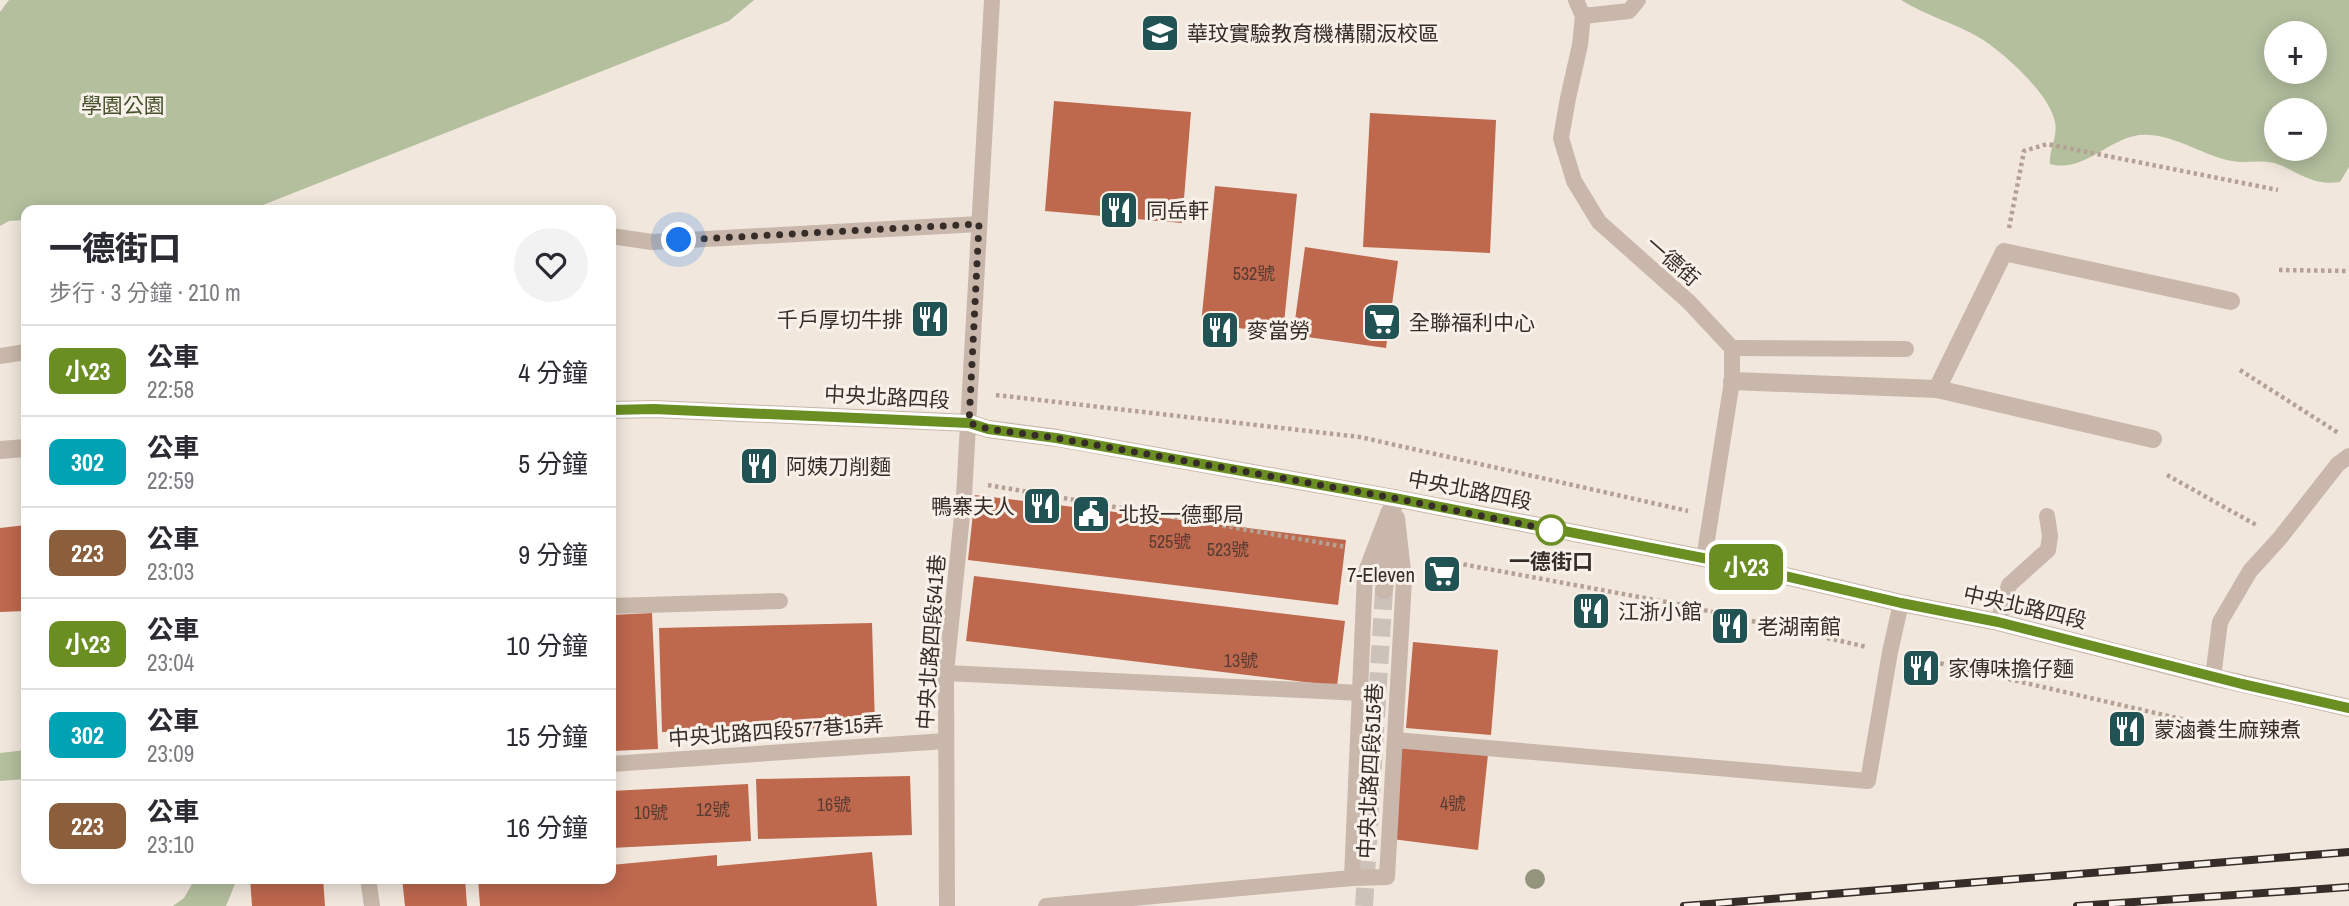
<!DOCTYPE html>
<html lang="zh-TW">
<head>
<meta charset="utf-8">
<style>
	:root { --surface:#fff; --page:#f2f2f3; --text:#2b2b33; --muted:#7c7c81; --line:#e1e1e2 }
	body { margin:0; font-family:"Archivo Narrow","Noto Sans TC",sans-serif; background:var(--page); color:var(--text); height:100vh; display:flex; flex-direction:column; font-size:26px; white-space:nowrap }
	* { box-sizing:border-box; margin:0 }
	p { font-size:23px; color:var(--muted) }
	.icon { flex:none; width:38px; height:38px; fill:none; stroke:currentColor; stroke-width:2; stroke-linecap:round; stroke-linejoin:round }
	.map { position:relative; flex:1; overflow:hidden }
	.details { position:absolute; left:21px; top:205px; width:595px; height:679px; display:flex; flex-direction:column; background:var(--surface); border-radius:14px; box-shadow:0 4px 18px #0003 }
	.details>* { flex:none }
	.badge { padding:0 14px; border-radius:10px; font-size:24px; line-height:46px }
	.tools { position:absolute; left:2264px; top:21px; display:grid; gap:14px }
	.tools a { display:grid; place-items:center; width:63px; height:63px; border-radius:50%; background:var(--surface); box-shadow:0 4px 18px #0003; font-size:35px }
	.you { position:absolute; width:35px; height:35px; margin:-18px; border:5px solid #fff; border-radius:50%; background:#1a73e8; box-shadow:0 0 0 10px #1a73e833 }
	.map>.badge { position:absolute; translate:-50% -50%; box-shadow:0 0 0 4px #fff }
	.round { display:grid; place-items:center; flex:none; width:74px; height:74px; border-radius:37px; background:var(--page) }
	.headline { display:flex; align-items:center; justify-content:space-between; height:119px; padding:0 28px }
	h1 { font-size:33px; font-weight:800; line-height:52px }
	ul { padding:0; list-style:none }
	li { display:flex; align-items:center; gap:21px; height:91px; padding:0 28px; border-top:2px solid var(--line) }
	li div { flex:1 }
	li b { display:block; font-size:26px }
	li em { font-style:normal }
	li .badge { min-width:77px; font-weight:700; text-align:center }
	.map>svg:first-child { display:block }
	.green { fill:#b4bf9e; fill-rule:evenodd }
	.building { fill:#be684e }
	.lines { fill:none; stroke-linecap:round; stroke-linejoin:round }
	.minor-tunnel { stroke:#ccc2b9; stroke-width:18; stroke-dasharray:18 9; stroke-linecap:butt }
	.path { stroke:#b4a194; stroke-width:4.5; stroke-dasharray:3.5 3.5; stroke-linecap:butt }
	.service { stroke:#c8b7aa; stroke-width:16 }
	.pedestrian { stroke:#c8b7aa; stroke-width:18 }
	.minor { stroke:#c8b7aa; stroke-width:18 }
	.tertiary { stroke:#c8b7aa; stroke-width:18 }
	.rail-casing { stroke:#362d29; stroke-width:8 }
	.rail { stroke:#f8f1e9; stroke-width:5; stroke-dasharray:16; stroke-linecap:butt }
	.tree { fill:#93957d }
	.line-casing { stroke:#fff; stroke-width:16 }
	.line { stroke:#6b8e23; stroke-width:10 }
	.walk { stroke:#362d29; stroke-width:7; stroke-dasharray:0 12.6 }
	.stop-dot { fill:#fff; stroke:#6b8e23; stroke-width:3.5 }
	.labels { text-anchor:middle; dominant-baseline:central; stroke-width:6; stroke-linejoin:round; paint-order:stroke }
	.number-label { font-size:18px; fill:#583c32 }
	.poi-label { font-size:21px; fill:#362d29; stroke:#f8f1e9; text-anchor:start }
	.park-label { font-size:21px; fill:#46522e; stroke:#f8f1e9 }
	.street-label { font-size:21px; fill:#362d29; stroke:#f8f1e9 }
	.stop-label { font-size:21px; font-weight:bold; fill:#362d29; stroke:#f8f1e9 }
</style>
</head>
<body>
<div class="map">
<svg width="2349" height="906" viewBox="0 0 2349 906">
	<rect width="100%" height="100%" fill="#f1e7dd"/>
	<g class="green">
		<path d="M9 0H754L729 21 250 210H26V220L9 221 0 226V12Z"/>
		<path d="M1901 0H2349V167L2340 182C2315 186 2301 174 2280 165 2264 158 2248 164 2232 161 2204 156 2179 137 2150 135 2113 131 2087 174 2050 164 2049 149 2058 137 2055 122 2050 94 2003 52 1980 38 1955 23 1926 16 1901 0ZM2315 33V72H2277V33ZM2315 110V149H2277V110Z"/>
		<path d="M26 750V779L0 781V753Z"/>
		<path d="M195 879V878L237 879 226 906H173L184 898Z"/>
	</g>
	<g class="building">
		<path d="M1054 101 1191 112 1182 223 1045 211Z"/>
		<path d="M1370 113 1496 120 1490 253 1363 247Z"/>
		<path d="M1215 186 1297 194 1283 333 1201 324Z"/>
		<path d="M1305 247 1398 261 1386 348 1293 335Z"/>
		<path d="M975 495 1346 540 1338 605 968 560Z"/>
		<path d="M26 525V611L0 612V528Z"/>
		<path d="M974 576 1345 621 1337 686 966 641Z"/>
		<path d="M652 613 658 749 611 751V615Z"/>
		<path d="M872 623 875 727 662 732 659 628Z"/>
		<path d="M1413 642 1498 650 1491 735 1406 728Z"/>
		<path d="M1402 744 1488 754 1478 850 1392 839Z"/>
		<path d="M910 776 912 835 758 839 756 779Z"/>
		<path d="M748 784 751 841 611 848V791Z"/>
		<path d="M872 852 877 906H480L478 878H611V865L717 855V866Z"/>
		<path d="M250 878H323L325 906H252Z"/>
		<path d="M402 878H465L467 906H405Z"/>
	</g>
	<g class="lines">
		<path class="minor-tunnel" d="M1364 906 1384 590"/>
		<g class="path">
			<path d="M2009 228 2024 151 2047 144 2278 190"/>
			<path d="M2279 270 2349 271"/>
			<path d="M2240 370 2340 434"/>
			<path d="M996 395 1360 437 1688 511"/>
			<path d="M2167 475 2258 526"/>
			<path d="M988 485 1346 547"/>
			<path d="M1429 558 1677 604 1867 647"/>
			<path d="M1913 657 2229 730"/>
		</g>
		<g class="service">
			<path d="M1576 0 1583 16 1580 45 1568 98 1561 138 1574 181 1599 222 1689 302 1732 348V381L1704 559"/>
			<path d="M1583 16 1629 11 1638 0"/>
			<path d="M611 236 652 242 979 224"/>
			<path d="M1732 348 1906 349"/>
			<path d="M0 356 26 352"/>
			<path d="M611 606 780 601"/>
			<path d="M1998 622 2009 585 2048 550 2050 536 2047 516"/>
			<path d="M946 673 1361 693"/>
			<path d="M2213 677 2220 622 2250 571 2280 538 2338 464 2349 456"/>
			<path d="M1395 740 1868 781 1890 652 1901 603"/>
			<path d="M611 764 945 741"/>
			<path d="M368 878 372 906"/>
			<path d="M1352 878 1365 574 1389 511"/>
			<path d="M947 906 946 673 964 496 992 0"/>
			<path d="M1046 906 1352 878 1387 877 1404 580 1397 518"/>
		</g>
		<g class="pedestrian">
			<path d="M1732 381 1937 389 2153 439"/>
			<path d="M1937 389 2004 252 2231 301"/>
		</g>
		<path class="minor" d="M1384 590 1394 498"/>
		<g class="tertiary">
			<path d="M611 410 654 409 969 423 988 429 1057 438 1394 498 1734 564 1901 603 1998 622 2213 677 2349 708"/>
			<path d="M0 450 26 448"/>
		</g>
		<defs>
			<g id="rail">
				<path d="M1684 906 2349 852"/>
				<path d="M2077 906 2349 887"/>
			</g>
		</defs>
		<use href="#rail" class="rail-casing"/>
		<use href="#rail" class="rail"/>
	</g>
	<circle class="tree" cx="1535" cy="879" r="10"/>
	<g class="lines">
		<defs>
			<path id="line" d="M611 410 654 409 969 423 988 429 1056 438 1394 498 1734 564 1901 603 1998 622 2242 684 2349 708"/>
		</defs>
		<use href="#line" class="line-casing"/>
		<use href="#line" class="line"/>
		<path class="walk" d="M679 240 979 224 969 423 988 429 1056 438 1394 498 1551 530"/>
	</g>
	<defs>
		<symbol id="school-square" viewBox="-11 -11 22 22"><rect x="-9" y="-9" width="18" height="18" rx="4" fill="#215254" stroke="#f8f1e9"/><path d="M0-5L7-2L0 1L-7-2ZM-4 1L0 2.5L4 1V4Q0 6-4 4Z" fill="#fff"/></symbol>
		<symbol id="restaurant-square" viewBox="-11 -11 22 22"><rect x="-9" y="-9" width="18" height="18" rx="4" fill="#215254" stroke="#f8f1e9"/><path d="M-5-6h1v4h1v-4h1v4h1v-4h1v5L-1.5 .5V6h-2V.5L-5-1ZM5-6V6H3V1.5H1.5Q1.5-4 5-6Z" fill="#fff"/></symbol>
		<symbol id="supermarket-square" viewBox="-11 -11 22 22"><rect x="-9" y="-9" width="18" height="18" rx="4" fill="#215254" stroke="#f8f1e9"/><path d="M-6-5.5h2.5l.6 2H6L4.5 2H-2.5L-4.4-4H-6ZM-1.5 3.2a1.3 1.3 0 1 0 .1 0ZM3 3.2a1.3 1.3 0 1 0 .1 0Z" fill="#fff"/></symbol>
		<symbol id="civic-square" viewBox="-11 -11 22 22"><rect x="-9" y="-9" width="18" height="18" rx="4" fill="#215254" stroke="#f8f1e9"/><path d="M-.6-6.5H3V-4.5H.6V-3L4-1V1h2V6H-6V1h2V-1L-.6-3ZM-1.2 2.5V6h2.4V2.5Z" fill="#fff"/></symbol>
	</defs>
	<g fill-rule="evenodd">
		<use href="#school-square" x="1138" y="11" width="44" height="44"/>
		<use href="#restaurant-square" x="1097" y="188" width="44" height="44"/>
		<use href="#restaurant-square" x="908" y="297" width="44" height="44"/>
		<use href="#supermarket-square" x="1360" y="300" width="44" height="44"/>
		<use href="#restaurant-square" x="1198" y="308" width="44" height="44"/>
		<use href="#restaurant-square" x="737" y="444" width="44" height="44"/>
		<use href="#restaurant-square" x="1020" y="484" width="44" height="44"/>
		<use href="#civic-square" x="1069" y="492" width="44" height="44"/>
		<use href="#supermarket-square" x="1420" y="552" width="44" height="44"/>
		<use href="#restaurant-square" x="1569" y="589" width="44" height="44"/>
		<use href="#restaurant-square" x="1708" y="604" width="44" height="44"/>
		<use href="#restaurant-square" x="1899" y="646" width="44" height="44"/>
		<use href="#restaurant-square" x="2105" y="707" width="44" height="44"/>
	</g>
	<circle class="stop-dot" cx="1551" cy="530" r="14"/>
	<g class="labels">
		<g class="number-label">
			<text x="1254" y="273">532號</text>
			<text x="1170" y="541">525號</text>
			<text x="1228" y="549">523號</text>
			<text x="1241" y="660">13號</text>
			<text x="1453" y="803">4號</text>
			<text x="834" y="804">16號</text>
			<text x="713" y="809">12號</text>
			<text x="651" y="812">10號</text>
		</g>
		<g class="poi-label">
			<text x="1187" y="33">華玟實驗教育機構關汳校區</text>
			<text x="1146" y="210">同岳軒</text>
			<text x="903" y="319" text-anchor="end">千戶厚切牛排</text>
			<text x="1409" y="322">全聯福利中心</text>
			<text x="1247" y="330">麥當勞</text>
			<text x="786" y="466">阿姨刀削麵</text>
			<text x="1015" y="506" text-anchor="end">鴨寨夫人</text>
			<text x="1118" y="514">北投一德郵局</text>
			<text x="1415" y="574" text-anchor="end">7-Eleven</text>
			<text x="1618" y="611">江浙小館</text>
			<text x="1757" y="626">老湖南館</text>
			<text x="1948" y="668">家傳味擔仔麵</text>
			<text x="2154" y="729">蒙滷養生麻辣煮</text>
		</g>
		<g class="park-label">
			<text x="123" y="105">學園公園</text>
		</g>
		<g class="street-label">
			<text transform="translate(1673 261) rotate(41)">一德街</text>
			<text transform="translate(887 397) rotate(3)">中央北路四段</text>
			<text transform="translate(1470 490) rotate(11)">中央北路四段</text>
			<text transform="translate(2025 607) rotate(13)">中央北路四段</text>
			<text transform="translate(931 642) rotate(-86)">中央北路四段541巷</text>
			<text transform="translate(776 731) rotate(-4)">中央北路四段577巷15弄</text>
			<text transform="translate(1370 771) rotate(-87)">中央北路四段515巷</text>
		</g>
		<g class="stop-label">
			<text x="1551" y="561">一德街口</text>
		</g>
	</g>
</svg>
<div class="tools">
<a>+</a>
<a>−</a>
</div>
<div class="you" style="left:679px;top:240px"></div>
<b class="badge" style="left:1746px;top:567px;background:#6b8e23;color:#fff">小23</b>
<section class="details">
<div class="headline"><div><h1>一德街口</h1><p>步行 · 3 分鐘 · 210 m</p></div><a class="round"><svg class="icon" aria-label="heart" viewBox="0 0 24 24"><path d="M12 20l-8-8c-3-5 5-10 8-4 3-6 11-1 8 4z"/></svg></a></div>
<ul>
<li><span class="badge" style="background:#6b8e23;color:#fff">小23</span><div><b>公車</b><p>22:58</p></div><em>4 分鐘</em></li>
<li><span class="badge" style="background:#00a3b4;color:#fff">302</span><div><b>公車</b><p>22:59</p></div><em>5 分鐘</em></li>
<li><span class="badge" style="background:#8b5e3c;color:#fff">223</span><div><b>公車</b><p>23:03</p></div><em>9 分鐘</em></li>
<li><span class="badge" style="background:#6b8e23;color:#fff">小23</span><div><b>公車</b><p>23:04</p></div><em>10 分鐘</em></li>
<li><span class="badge" style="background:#00a3b4;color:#fff">302</span><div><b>公車</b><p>23:09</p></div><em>15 分鐘</em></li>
<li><span class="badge" style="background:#8b5e3c;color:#fff">223</span><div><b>公車</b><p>23:10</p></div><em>16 分鐘</em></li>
</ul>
</section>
</div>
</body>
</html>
